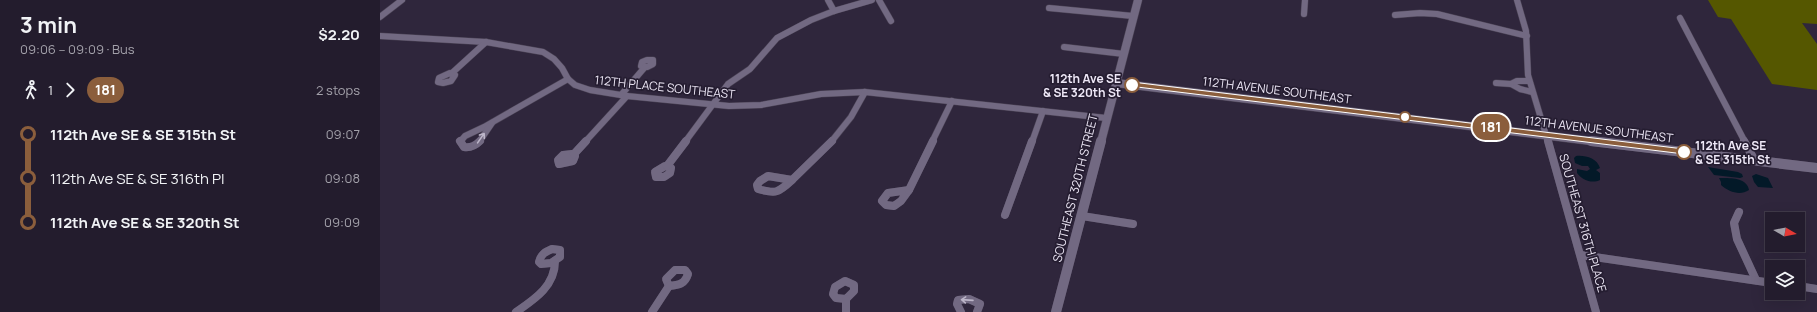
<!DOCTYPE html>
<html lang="en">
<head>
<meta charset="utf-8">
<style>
	:root { --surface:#231c2d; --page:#2f2939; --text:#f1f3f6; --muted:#a3a1aa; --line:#403a49 }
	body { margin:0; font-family:Manrope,sans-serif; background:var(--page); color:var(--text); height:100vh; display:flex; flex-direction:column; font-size:15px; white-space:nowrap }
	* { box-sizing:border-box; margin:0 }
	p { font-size:13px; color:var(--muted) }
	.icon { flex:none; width:22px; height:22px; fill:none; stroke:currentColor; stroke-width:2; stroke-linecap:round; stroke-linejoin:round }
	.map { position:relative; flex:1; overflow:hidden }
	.panel { display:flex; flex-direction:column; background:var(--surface); width:380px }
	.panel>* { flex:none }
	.badge { padding:0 8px; border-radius:13px; font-size:14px; line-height:26px }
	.needle { width:26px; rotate:100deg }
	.buttons { position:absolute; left:1385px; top:212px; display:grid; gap:8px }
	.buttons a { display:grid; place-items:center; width:40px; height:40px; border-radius:0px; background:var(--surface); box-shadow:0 4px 16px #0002,0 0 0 1px var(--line); font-size:20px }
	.map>.badge { position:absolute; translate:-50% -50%; box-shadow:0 0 0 2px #fff }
	.legs { display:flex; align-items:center; gap:6px; height:44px; padding:0 20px; font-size:13px }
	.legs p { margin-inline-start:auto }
	.headline { display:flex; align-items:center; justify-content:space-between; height:68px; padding:0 20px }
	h1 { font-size:22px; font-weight:700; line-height:30px }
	ul { padding:0 20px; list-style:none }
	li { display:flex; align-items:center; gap:14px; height:44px; font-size:15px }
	li i { display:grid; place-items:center; width:6px; height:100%; margin:0 5px; background:currentColor }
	li i::after { content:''; width:10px; height:10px; margin:-5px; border:3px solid; border-radius:50%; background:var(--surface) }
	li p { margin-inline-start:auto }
	li:first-child i { background:linear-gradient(#0000 50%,currentColor 0) }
	li:last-child i { background:linear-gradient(currentColor 50%,#0000 0) }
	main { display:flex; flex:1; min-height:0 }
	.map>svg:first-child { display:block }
	.green { fill:#555700 }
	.water { fill:#031928 }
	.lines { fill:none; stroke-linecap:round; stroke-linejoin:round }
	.minor-far1-casing { stroke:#4b4355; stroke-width:7 }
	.minor-casing { stroke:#4b4355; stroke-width:8 }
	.tertiary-far1-casing { stroke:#4b4355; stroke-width:9 }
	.tertiary-casing { stroke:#4b4355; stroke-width:10 }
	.minor-far1 { stroke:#726982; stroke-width:6 }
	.minor { stroke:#726982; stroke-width:8 }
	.tertiary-far1 { stroke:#726982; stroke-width:8 }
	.tertiary { stroke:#726982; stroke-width:10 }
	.oneway { stroke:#bcb5c8 }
	.line-1 { fill:#8b5e3c; stroke:#fff }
	.stop-1-dot { fill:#fff; stroke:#8b5e3c; stroke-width:2 }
	.labels { text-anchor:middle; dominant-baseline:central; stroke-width:3.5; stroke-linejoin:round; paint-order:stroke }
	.stop-label { font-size:12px; font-weight:bold; fill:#eee8f7; stroke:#251d31; text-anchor:end }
	.street-label { font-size:12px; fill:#eee8f7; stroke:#251d31 }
</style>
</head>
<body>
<main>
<section class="panel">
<div class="headline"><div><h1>3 min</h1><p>09:06 – 09:09 · Bus</p></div><b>$2.20</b></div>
<div class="legs"><svg class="icon" aria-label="walk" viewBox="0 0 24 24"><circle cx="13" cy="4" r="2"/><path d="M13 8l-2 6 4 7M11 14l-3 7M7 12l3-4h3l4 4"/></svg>1<svg class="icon" aria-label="forward" viewBox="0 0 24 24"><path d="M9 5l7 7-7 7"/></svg><b class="badge" style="background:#8b5e3c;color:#fff">181</b><p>2 stops</p></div>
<ul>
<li><i style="color:#8b5e3c"></i><b>112th Ave SE &amp; SE 315th St</b><p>09:07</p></li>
<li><i style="color:#8b5e3c"></i><span>112th Ave SE &amp; SE 316th Pl</span><p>09:08</p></li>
<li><i style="color:#8b5e3c"></i><b>112th Ave SE &amp; SE 320th St</b><p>09:09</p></li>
</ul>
</section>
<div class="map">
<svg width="1437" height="312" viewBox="0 0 1437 312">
	<rect width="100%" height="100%" fill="#2f263c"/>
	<path class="green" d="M1328 0H1437V24L1422 23 1437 44V90L1392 84 1351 19 1338 17Z"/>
	<g class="water">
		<path d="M1196 156C1205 155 1217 158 1220 168L1216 170 1220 173V180C1212 184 1202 180 1197 173V169L1207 171 1210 169 1208 166H1202L1195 163 1194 158Z"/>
		<path d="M1328 167 1358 172 1362 174 1363 177 1360 178 1334 175Z"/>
		<path d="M1376 174 1388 178 1393 188 1378 187 1374 182 1372 176Z"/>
		<path d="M1339 178C1349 178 1367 177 1369 190 1360 196 1349 192 1341 185V182Z"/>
	</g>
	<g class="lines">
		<defs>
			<g id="minor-far1">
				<path d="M448 0 454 11"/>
				<path d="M499 0 511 21"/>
				<path d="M1137 0 1146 31 1148 75 1168 142"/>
				<path d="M669 8 753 16"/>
				<path d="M924 14 925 0"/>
				<path d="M1015 15 1040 13 1057 14 1147 36"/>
				<path d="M0 17 22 0"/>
				<path d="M1300 18 1365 142"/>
				<path d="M0 36 106 42 163 52 174 59 182 68 188 79 195 85 210 90 247 96 349 106 381 105 441 94 485 92 726 118"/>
				<path d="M684 47 744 54"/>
				<path d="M267 60H273V64L267 67 261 66 262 62Z"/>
				<path d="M70 73 75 75 71 81 63 83 58 82 59 78Z"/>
				<path d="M72 73 106 42"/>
				<path d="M1149 81H1137L1131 84 1140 89 1152 92"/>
				<path d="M1116 83 1131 84"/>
				<path d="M241 95 265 67"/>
				<path d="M80 142 85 136 104 127 188 79"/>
				<path d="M99 142 112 123"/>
				<path d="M205 142 247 96"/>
				<path d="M305 142 348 84 370 69 397 38 431 20 454 11 492 0"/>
				<path d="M451 142 471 117 485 92"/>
				<path d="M552 142 572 101"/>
				<path d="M652 142 663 111"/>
			</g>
			<g id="minor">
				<path d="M80 141 84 147C91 148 95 146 100 141"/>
				<path d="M1168 141 1216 312"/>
				<path d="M1364 141 1375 161"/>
				<path d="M192 154 195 156 193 161 179 164 178 160 183 155Z"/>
				<path d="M194 154 206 141"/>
				<path d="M285 166 291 168 290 173 284 177H276L275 172Z"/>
				<path d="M287 166 306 141"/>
				<path d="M388 176 412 180C398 193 396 194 378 189L377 185 380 181Z"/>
				<path d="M412 180 452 141"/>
				<path d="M529 190 521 201 514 206 506 205 502 201 508 193Z"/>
				<path d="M529 190 553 141"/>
				<path d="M1359 212 1354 223 1357 239 1376 280"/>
				<path d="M625 215 652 141"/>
				<path d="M702 216 753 224"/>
				<path d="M172 249 180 250V257L171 263 161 264 159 262C161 254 165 252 172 249Z"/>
				<path d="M1201 255 1392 283"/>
				<path d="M295 270H305L308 274C305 284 299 285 289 286L286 279Z"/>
				<path d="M465 281 474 285V291L466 299 456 298 453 294 455 287Z"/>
				<path d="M1418 286 1437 289"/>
				<path d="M466 299V312"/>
				<path d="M136 312C155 299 175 286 175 261"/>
				<path d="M272 312 289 286"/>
				<path d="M581 312 577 304 578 300 589 299 600 304 597 312"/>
			</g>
			<g id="tertiary-far1">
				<path d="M736 83 1219 142"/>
				<path d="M721 142 758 0"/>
			</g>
			<g id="tertiary">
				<path d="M1211 141 1437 168"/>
				<path d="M676 312 721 141"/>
			</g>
		</defs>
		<use href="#minor-far1" class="minor-far1-casing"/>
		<use href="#minor" class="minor-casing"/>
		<use href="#tertiary-far1" class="tertiary-far1-casing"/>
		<use href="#tertiary" class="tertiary-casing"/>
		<use href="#minor-far1" class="minor-far1"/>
		<use href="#minor" class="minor"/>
		<use href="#tertiary-far1" class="tertiary-far1"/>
		<use href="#tertiary" class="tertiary"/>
	</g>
	<defs><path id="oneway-shaft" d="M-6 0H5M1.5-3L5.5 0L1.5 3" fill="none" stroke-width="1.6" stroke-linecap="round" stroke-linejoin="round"/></defs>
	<g class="oneway">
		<use href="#oneway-shaft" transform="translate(101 138) rotate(-55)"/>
		<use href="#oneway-shaft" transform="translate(587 300) rotate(-176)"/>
	</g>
	<path class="line-1" d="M752 82 1304 149 1307 152 1304 154 749 86V83Z"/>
	<g class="stop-1-dot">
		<circle cx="752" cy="85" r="7"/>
		<circle cx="1025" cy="117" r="5"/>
		<circle cx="1304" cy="152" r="7"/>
	</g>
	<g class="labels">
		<g class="stop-label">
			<text x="741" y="78">112th Ave SE<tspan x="741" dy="14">&amp; SE 320th St</tspan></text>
			<text x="1315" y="145" text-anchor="start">112th Ave SE<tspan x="1315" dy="14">&amp; SE 315th St</tspan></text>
		</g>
		<g class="street-label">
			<text transform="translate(285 87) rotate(6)">112TH PLACE SOUTHEAST</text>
			<text transform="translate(897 90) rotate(7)">112TH AVENUE SOUTHEAST</text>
			<text transform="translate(1219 129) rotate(7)">112TH AVENUE SOUTHEAST</text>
			<text transform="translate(695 188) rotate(-76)">SOUTHEAST 320TH STREET</text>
			<text transform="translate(1203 223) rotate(74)">SOUTHEAST 316TH PLACE</text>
		</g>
	</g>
</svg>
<div class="buttons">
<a><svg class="needle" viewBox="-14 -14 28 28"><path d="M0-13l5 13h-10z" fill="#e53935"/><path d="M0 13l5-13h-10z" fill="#a3a1aa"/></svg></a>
<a><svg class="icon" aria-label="layers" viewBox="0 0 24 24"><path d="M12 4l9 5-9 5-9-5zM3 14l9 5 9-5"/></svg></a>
</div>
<b class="badge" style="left:1111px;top:127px;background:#8b5e3c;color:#fff">181</b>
</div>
</main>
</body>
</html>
